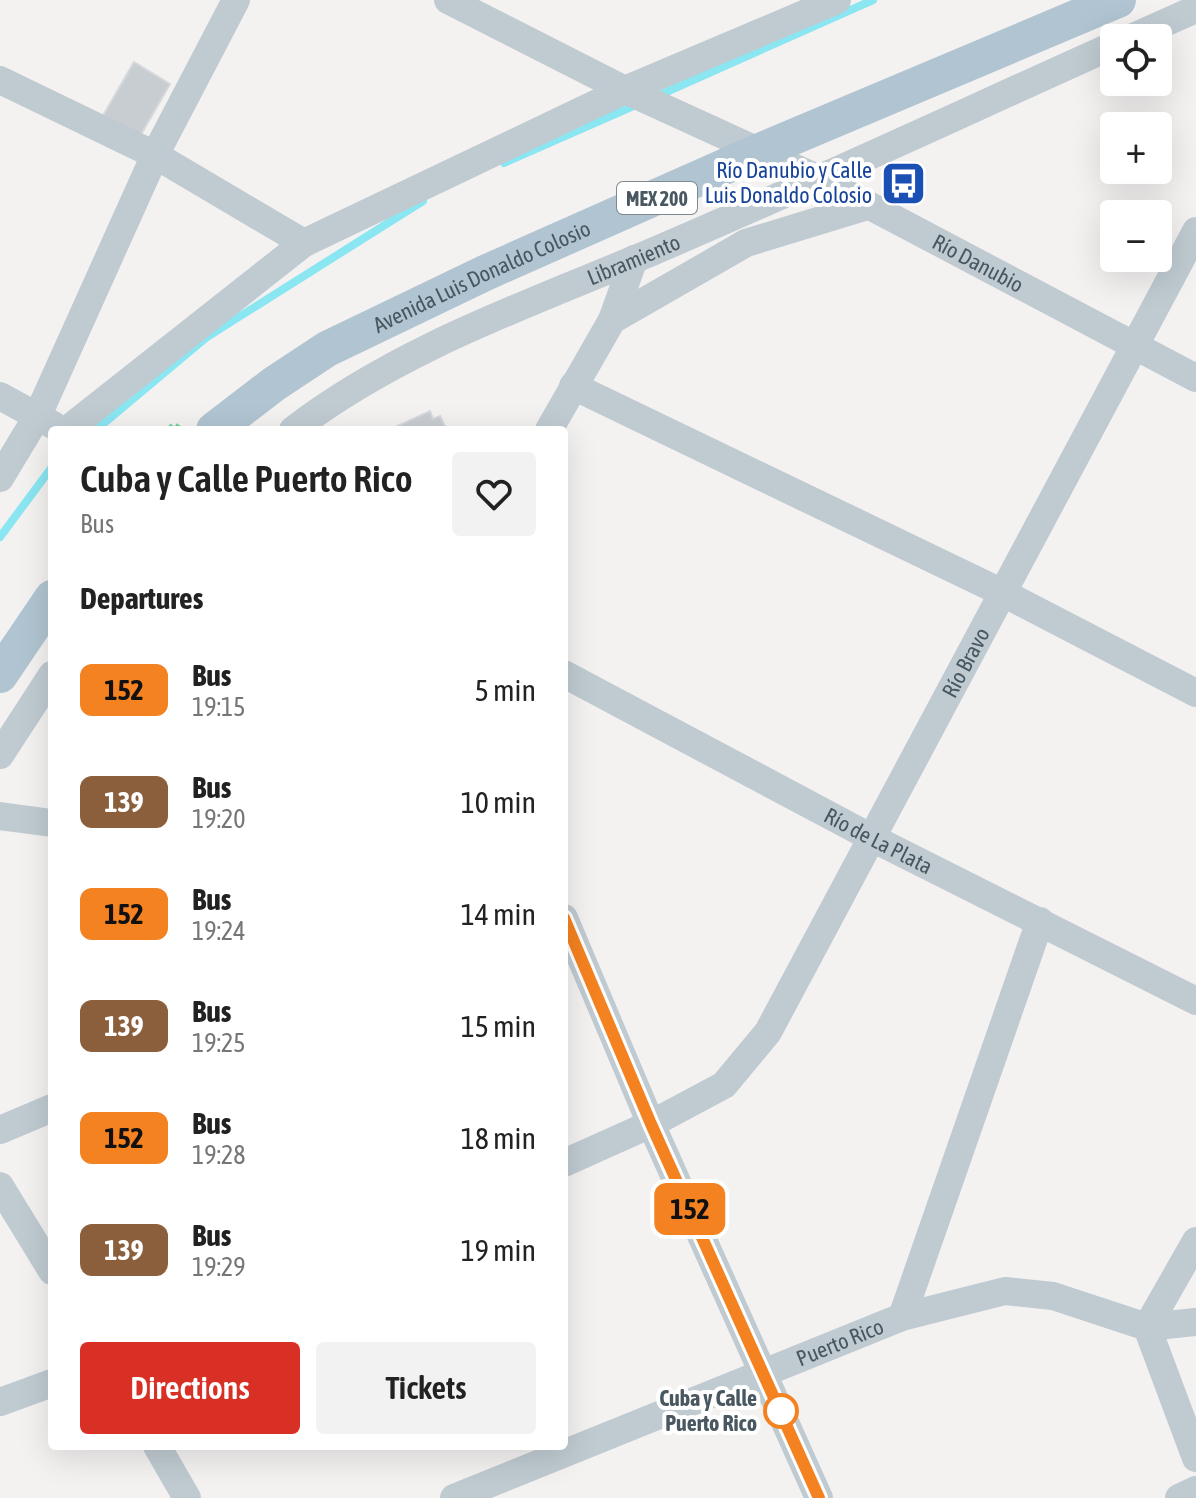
<!DOCTYPE html>
<html lang="en">
<head>
<meta charset="utf-8">
<style>
	:root { --surface:#fff; --page:#f2f2f2; --text:#222; --muted:#767676; --accent:#d93025 }
	body { margin:0; font-family:"Asap Condensed",sans-serif; background:var(--page); color:var(--text); height:100vh; display:flex; flex-direction:column; font-size:30px; white-space:nowrap }
	* { box-sizing:border-box; margin:0 }
	p { font-size:26px; color:var(--muted) }
	.icon { flex:none; width:44px; height:44px; fill:none; stroke:currentColor; stroke-width:2; stroke-linecap:round; stroke-linejoin:round }
	.map { position:relative; flex:1; overflow:hidden }
	.panel { position:absolute; left:48px; top:426px; width:520px; height:1024px; display:flex; flex-direction:column; background:var(--surface); border-radius:8px; box-shadow:0 8px 32px #0002 }
	.panel>* { flex:none }
	.badge { padding:0 16px; border-radius:12px; font-size:28px; line-height:52px }
	.fabs { position:absolute; left:1100px; top:24px; display:grid; gap:16px }
	.fabs a { display:grid; place-items:center; width:72px; height:72px; border-radius:8px; background:var(--surface); box-shadow:0 8px 32px #0002; font-size:40px }
	.map>.badge { position:absolute; translate:-50% -50%; box-shadow:0 0 0 4px #fff }
	h2 { padding:0 32px; font-size:30px; line-height:72px }
	.round { display:grid; place-items:center; flex:none; width:84px; height:84px; border-radius:8px; background:var(--page) }
	.headline { display:flex; align-items:center; justify-content:space-between; height:136px; padding:0 32px }
	h1 { font-size:38px; font-weight:600; line-height:60px }
	.action { display:flex; gap:16px; margin-top:auto; padding:16px 32px }
	.action a { flex:1; height:92px; border-radius:8px; background:var(--accent); color:#fff; font-size:32px; font-weight:600; line-height:92px; text-align:center }
	.action a+a { background:var(--page); color:var(--text) }
	ul { padding:0; list-style:none }
	li { display:flex; align-items:center; gap:24px; height:112px; padding:0 32px }
	li div { flex:1 }
	li b { display:block; font-size:30px }
	li em { font-style:normal }
	li .badge { min-width:88px; font-weight:700; text-align:center }
	.map>svg:first-child { display:block }
	.lines { fill:none; stroke-linecap:round; stroke-linejoin:round }
	.stream { stroke:#8ae6f1; stroke-width:8 }
	.building { fill:#c8cdd1; stroke:#d5d8dd; stroke-width:2 }
	.path { stroke:#75d29a; stroke-width:5; stroke-dasharray:6 4; stroke-linecap:butt }
	.minor { stroke:#bfcad1; stroke-width:28 }
	.major { stroke:#b0c4d1; stroke-width:36 }
	.line-casing { stroke:#fff; stroke-width:18 }
	.line { stroke:#f58220; stroke-width:12 }
	.stop-dot { fill:#fff; stroke:#f58220; stroke-width:4 }
	.labels { text-anchor:middle; dominant-baseline:central; stroke-width:8; stroke-linejoin:round; paint-order:stroke }
	.shield { fill:#fff; stroke:#7f8990; stroke-width:2 }
	.shield-label { font-size:20px; font-weight:bold; fill:#485760 }
	.transit-label { font-size:22px; fill:#164399; stroke:#fff; text-anchor:end }
	.street-label { font-size:22px; fill:#485760; stroke:#fff }
	.stop-label { font-size:22px; font-weight:bold; fill:#485760; stroke:#fff; text-anchor:end }
</style>
</head>
<body>
<div class="map">
<svg width="1196" height="1498" viewBox="0 0 1196 1498">
	<rect width="100%" height="100%" fill="#f4f1f1"/>
	<g class="lines">
		<g class="stream">
			<path d="M655 97 873 0"/>
			<path d="M504 163 638 104"/>
			<path d="M96 430 207 337 423 201"/>
			<path d="M0 537 52 467"/>
		</g>
	</g>
	<g class="building">
		<path d="M134 62 170 84 136 143 100 121Z"/>
		<path d="M430 411 433 419 440 416 447 430H389Z"/>
	</g>
	<g class="lines">
		<path class="path" d="M169 430 173 424 183 430"/>
		<g class="minor">
			<path id="s1" d="M448 0 625 90 817 178 1196 378"/>
			<path d="M1131 38 1196 9"/>
			<path d="M0 80 155 155 304 243"/>
			<path d="M612 320 746 243 867 206"/>
			<path d="M573 386 1003 593 1196 693"/>
			<path d="M0 396 53 425"/>
			<path d="M67 430 304 243 625 90 837 0"/>
			<path id="s2" d="M293 430C393 353 517 308 633 260 794 192 954 117 1114 45"/>
			<path d="M549 430 612 320 634 259"/>
			<path d="M0 478 38 415 155 155 236 0"/>
			<path id="s3" d="M564 674 874 839 1196 1001"/>
			<path d="M0 755 52 675"/>
			<path d="M0 816 52 823"/>
			<path d="M564 918 651 1124 819 1498"/>
			<path d="M0 1130 52 1108"/>
			<path id="s4" d="M564 1163 651 1124 724 1085 768 1032 1196 231"/>
			<path d="M0 1186 52 1271"/>
			<path d="M902 1317 1040 921"/>
			<path d="M1147 1327 1196 1458"/>
			<path d="M1147 1327 1196 1241"/>
			<path d="M0 1402 52 1383"/>
			<path d="M157 1446 187 1498"/>
			<path id="s5" d="M454 1498 902 1317 1005 1291 1053 1296 1147 1327 1196 1322"/>
			<path d="M1179 1498 1196 1490"/>
		</g>
		<g class="major">
			<path id="s6" d="M214 430 274 384 327 349 485 273 760 151 1118 0"/>
			<path d="M0 675 52 598"/>
		</g>
	</g>
	<g class="lines">
		<defs>
			<path id="line" d="M564 918 651 1124 819 1498"/>
		</defs>
		<use href="#line" class="line-casing"/>
		<use href="#line" class="line"/>
	</g>
	<defs>
		<symbol id="bus-square" viewBox="-11 -11 22 22"><rect x="-9" y="-9" width="18" height="18" rx="4" fill="#1a4fb4" stroke="#fff"/><path d="M-5-6H5V4H4V6H2V4H-2V6H-4V4H-5ZM-3.5-4V0h7V-4ZM-3.5 1.2v1.5H-2V1.2ZM2 1.2v1.5H3.5V1.2Z" fill="#fff"/></symbol>
	</defs>
	<g fill-rule="evenodd">
		<use href="#bus-square" x="878" y="158" width="51" height="51"/>
	</g>
	<circle class="stop-dot" cx="781" cy="1411" r="16"/>
	<g class="labels">
		<rect class="shield" x="617" y="182" width="80" height="32" rx="6"/>
		<g class="shield-label">
			<text x="657" y="198">MEX 200</text>
		</g>
		<g class="transit-label">
			<text x="872" y="170">Río Danubio y Calle<tspan x="872" dy="25">Luis Donaldo Colosio</tspan></text>
		</g>
		<g class="street-label">
			<text stroke="none"><textPath href="#s2" startOffset="382">Libramiento</textPath></text>
			<text stroke="none"><textPath href="#s1" startOffset="592">Río Danubio</textPath></text>
			<text stroke="none"><textPath href="#s6" startOffset="310">Avenida Luis Donaldo Colosio</textPath></text>
			<text stroke="none"><textPath href="#s4" startOffset="666">Río Bravo</textPath></text>
			<text stroke="none"><textPath href="#s3" startOffset="356">Río de La Plata</textPath></text>
			<text stroke="none"><textPath href="#s5" startOffset="416">Puerto Rico</textPath></text>
		</g>
		<g class="stop-label">
			<text x="757" y="1398">Cuba y Calle<tspan x="757" dy="25">Puerto Rico</tspan></text>
		</g>
	</g>
</svg>
<div class="fabs">
<a><svg class="icon" aria-label="locate" viewBox="0 0 24 24"><circle cx="12" cy="12" r="6"/><path d="M12 2v4M12 18v4M2 12h4M18 12h4"/></svg></a>
<a>+</a>
<a>−</a>
</div>
<b class="badge" style="left:690px;top:1209px;background:#f58220;color:#111">152</b>
<section class="panel">
<div class="headline"><div><h1>Cuba y Calle Puerto Rico</h1><p>Bus</p></div><a class="round"><svg class="icon" aria-label="heart" viewBox="0 0 24 24"><path d="M12 20l-8-8c-3-5 5-10 8-4 3-6 11-1 8 4z"/></svg></a></div>
<h2>Departures</h2>
<ul>
<li><span class="badge" style="background:#f58220;color:#111">152</span><div><b>Bus</b><p>19:15</p></div><em>5 min</em></li>
<li><span class="badge" style="background:#8b5e3c;color:#fff">139</span><div><b>Bus</b><p>19:20</p></div><em>10 min</em></li>
<li><span class="badge" style="background:#f58220;color:#111">152</span><div><b>Bus</b><p>19:24</p></div><em>14 min</em></li>
<li><span class="badge" style="background:#8b5e3c;color:#fff">139</span><div><b>Bus</b><p>19:25</p></div><em>15 min</em></li>
<li><span class="badge" style="background:#f58220;color:#111">152</span><div><b>Bus</b><p>19:28</p></div><em>18 min</em></li>
<li><span class="badge" style="background:#8b5e3c;color:#fff">139</span><div><b>Bus</b><p>19:29</p></div><em>19 min</em></li>
</ul>
<div class="action"><a>Directions</a><a>Tickets</a></div>
</section>
</div>
</body>
</html>
